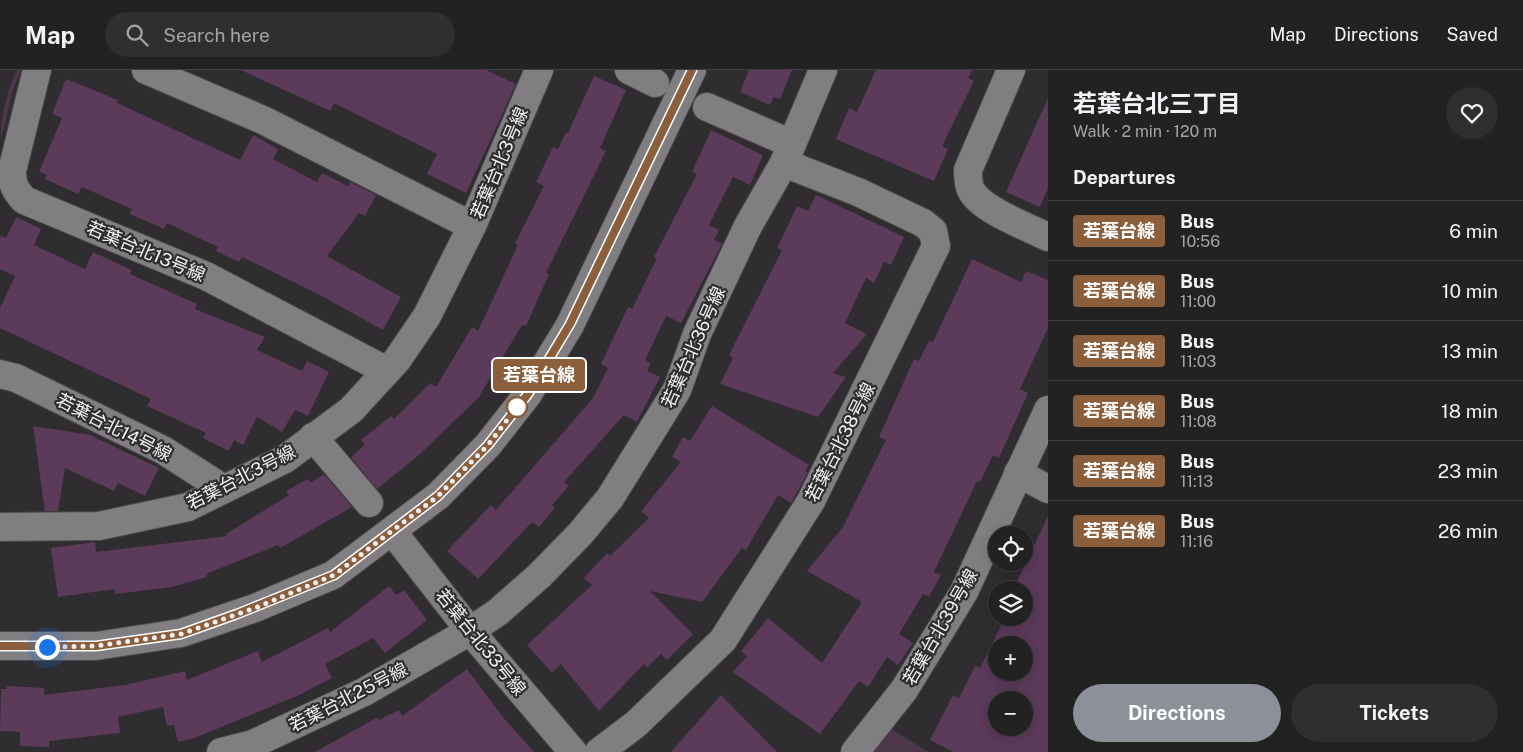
<!DOCTYPE html>
<html lang="en">
<head>
<meta charset="utf-8">
<style>
	:root { --surface:#232223; --page:#2f2f30; --text:#f1f3f6; --muted:#a3a4a6; --line:#403f41; --accent:#8c9099 }
	body { margin:0; font-family:"Public Sans","Noto Sans JP",sans-serif; background:var(--page); color:var(--text); height:100vh; display:flex; flex-direction:column; font-size:19px; white-space:nowrap }
	* { box-sizing:border-box; margin:0 }
	p { font-size:16px; color:var(--muted) }
	.icon { flex:none; width:28px; height:28px; fill:none; stroke:currentColor; stroke-width:2; stroke-linecap:round; stroke-linejoin:round }
	.map { position:relative; flex:1; overflow:hidden }
	.sheet { display:flex; flex-direction:column; background:var(--surface); width:475px }
	.sheet>* { flex:none }
	.badge { padding:0 10px; border-radius:4px; font-size:18px; line-height:32px }
	.tools { position:absolute; left:988px; top:456px; display:grid; gap:10px }
	.tools a { display:grid; place-items:center; width:45px; height:45px; border-radius:50%; background:var(--surface); box-shadow:0 2px 12px #0003,0 0 0 1px var(--line); font-size:25px }
	.you { position:absolute; width:25px; height:25px; margin:-12px; border:4px solid #fff; border-radius:50%; background:#1a73e8; box-shadow:0 0 0 8px #1a73e833 }
	.map>.badge { position:absolute; translate:-50% -50%; box-shadow:0 0 0 2px #fff }
	h2 { padding:0 25px; font-size:19px; line-height:45px }
	.round { display:grid; place-items:center; flex:none; width:52px; height:52px; border-radius:26px; background:var(--page) }
	.headline { display:flex; align-items:center; justify-content:space-between; height:85px; padding:0 25px }
	h1 { font-size:24px; font-weight:700; line-height:38px }
	.primary-button { display:flex; gap:10px; margin-top:auto; padding:10px 25px }
	.primary-button a { flex:1; height:58px; border-radius:30px; background:var(--accent); color:#fff; font-size:20px; font-weight:700; line-height:58px; text-align:center }
	.primary-button a+a { background:var(--page); color:var(--text) }
	ul { padding:0; list-style:none }
	li { display:flex; align-items:center; gap:15px; height:60px; padding:0 25px; border-top:1px solid var(--line) }
	li div { flex:1 }
	li b { display:block; font-size:19px }
	li em { font-style:normal }
	li .badge { min-width:55px; font-weight:700; text-align:center }
	header { display:flex; align-items:center; gap:30px; box-sizing:border-box; height:70px; padding:0 25px; background:var(--surface); border-bottom:1px solid var(--line) }
	header strong { font-size:24px }
	nav { display:flex; gap:28px; margin-inline-start:auto; font-size:18px }
	.search { width:350px; height:45px; background:var(--page); display:flex; align-items:center; gap:12px; box-sizing:border-box; padding:0 18px; border-radius:28px; color:var(--muted); font-size:19px }
	main { display:flex; flex:1; min-height:0 }
	.map>svg:first-child { display:block }
	.green { fill:#4c374b }
	.building { fill:#5c3a5a; fill-rule:evenodd }
	.lines { fill:none; stroke-linecap:round; stroke-linejoin:round }
	.minor-casing { stroke:#4b494b; stroke-width:30 }
	.tertiary-casing { stroke:#4b494b; stroke-width:30 }
	.minor { stroke:#817e81; stroke-width:28 }
	.tertiary { stroke:#817e81; stroke-width:28 }
	.line-casing { stroke:#fff; stroke-width:11 }
	.line { stroke:#8b5e3c; stroke-width:8 }
	.walk { stroke:#f1eff1; stroke-width:5; stroke-dasharray:0 9 }
	.stop-dot { fill:#fff; stroke:#8b5e3c; stroke-width:2.5 }
	.labels { text-anchor:middle; dominant-baseline:central; stroke-width:4.5; stroke-linejoin:round; paint-order:stroke }
	.street-label { font-size:18px; fill:#f1eff1; stroke:#2f2d2f }
</style>
</head>
<body>
<header>
<strong>Map</strong>
<div class="search"><svg class="icon" aria-label="search" viewBox="0 0 24 24"><circle cx="10" cy="10" r="6"/><path d="M15 15l6 6"/></svg>Search here</div>
<nav><a>Map</a><a>Directions</a><a>Saved</a></nav>
</header>
<main>
<div class="map">
<svg width="1048" height="682" viewBox="0 0 1048 682">
	<rect width="100%" height="100%" fill="#2f2d2f"/>
	<g class="green">
		<path d="M21 0 13 20 1 70C0 46 7 23 16 1Z"/>
		<path d="M891 659 929 682H871Z"/>
	</g>
	<g class="building">
		<path d="M241 0H486L516 14 466 123 427 104 437 84 334 33 330 41Z"/>
		<path d="M749 0H792L780 29 774 27 770 35 740 22Z"/>
		<path d="M876 0H972L968 8 974 11 942 76 948 79 934 111 836 69 849 38 857 42Z"/>
		<path d="M594 6 626 20 600 78 606 81 546 203 549 204 526 256 522 255 479 327 419 385 377 419 351 387 365 375 361 370 391 346 394 349 430 313 436 317 472 257 478 261 518 175 515 173 544 116 536 112 553 77 558 79 566 62 568 63Z"/>
		<path d="M66 9 118 30 117 33 240 90 253 65 278 79 273 89 317 112 322 103 348 116 350 112 376 125 365 146 359 143 327 186 401 227 383 260 318 224 242 187 239 192 216 181 218 177 167 153 164 159 130 144 132 139 82 117 78 124 45 109 47 105 39 102 62 48 52 44Z"/>
		<path d="M1048 28V118L1040 137 1006 122Z"/>
		<path d="M711 60 763 85 750 115 733 107 709 155 719 160 714 170 722 174 681 253 666 246 645 290 651 293 647 301 660 307 637 352 624 345 564 412 569 416 552 435 555 438 539 457 532 452 478 509 447 481 491 435 496 440 593 328 608 298 601 294 628 237 632 239 657 188 654 187 697 104 692 102Z"/>
		<path d="M816 125 904 167 891 195 884 192 874 213 866 208 845 253 867 264 833 303 846 307 818 347 720 314 733 288 729 285 782 180 777 178 797 136 808 141Z"/>
		<path d="M16 147 41 159 34 175 85 199 93 182 132 200 130 204 197 234 195 239 265 267 257 280 302 301 307 291 329 302 308 346 295 340 282 362 257 347 243 375 234 370 229 381 203 368 206 363 147 336 151 329 0 258V238L15 206 0 199V166L6 168Z"/>
		<path d="M972 189 1021 212 1026 201 1048 210V258L1020 319 1028 323 999 388 993 385 980 412 977 411 934 502 941 505 929 527 923 524 899 564 913 573 898 595 887 587 868 617 859 611 820 664 733 602 747 586 741 581 768 548 822 593 862 532 807 501 843 457 886 370 879 367 914 289 919 291 929 271 933 272Z"/>
		<path d="M712 336 809 395 805 401 808 402 791 433 778 425 746 480 742 478 702 532 650 521 693 564 667 590 661 584 647 597 644 594 599 641 561 594 552 603 527 575 592 515 584 508 607 483 610 486 649 448 641 441 681 392 672 387 683 367 690 371Z"/>
		<path d="M33 356 90 365 159 398 145 426 118 413 114 421 65 398 58 441H45Z"/>
		<path d="M324 404 352 437 280 478 278 475 206 504 207 507 172 517 115 524V519L58 527 51 478 95 472 96 482 228 466 226 464 289 425 286 421 308 409 310 413Z"/>
		<path d="M1048 446V682H953L930 670 953 625 959 628 975 596 980 598 1002 554 998 551 999 548H1024V520H1013ZM996 575H1024V602H996ZM996 630H1024V658H996Z"/>
		<path d="M389 516 396 525 404 520 427 550 385 583 373 568 325 594 332 608 299 625 195 668 178 672 174 655 167 656 163 637 118 647 120 663 49 671V677L20 676V662L0 661 1 619H7V616L44 618V625L125 615 185 601 187 610 258 581 262 592 328 558 330 562Z"/>
		<path d="M467 599 502 646 534 682H315L378 647 379 650 399 640 402 646Z"/>
		<path d="M721 625 777 682H671Z"/>
	</g>
	<g class="lines">
		<defs>
			<g id="minor">
				<path d="M37 0 12 101C12 114 15 120 24 130L206 206 387 301"/>
				<path d="M146 0 263 50 472 156"/>
				<path d="M629 0 655 13"/>
				<path d="M1011 0 968 100C968 107 968 114 971 120 981 140 1028 157 1048 167"/>
				<path d="M707 37 792 74"/>
				<path d="M0 304 16 308 163 380 224 419"/>
				<path d="M313 367 369 433"/>
				<path d="M1018 403 1048 419"/>
				<path d="M0 457 99 456 188 437 285 389 351 340 397 290 427 246 472 156 539 0"/>
				<path d="M392 461 470 561 573 682"/>
				<path d="M221 682 253 674 364 622 470 561 498 542 539 506 580 464 610 428 677 320 697 264 748 156 784 93 823 0"/>
				<path d="M599 682 636 654 723 570 811 431 936 176 933 161 923 153 858 122 784 93"/>
				<path d="M855 682 904 620 964 522 1048 340"/>
			</g>
			<path id="tertiary" d="M0 576H96L181 563 255 538 333 505 438 426 488 375 528 324 570 255 692 0"/>
		</defs>
		<use href="#minor" class="minor-casing"/>
		<use href="#tertiary" class="tertiary-casing"/>
		<use href="#minor" class="minor"/>
		<use href="#tertiary" class="tertiary"/>
	</g>
	<g class="lines">
		<defs>
			<path id="line" d="M0 576H96L181 564 237 544 334 505 438 426 488 375 528 324 570 254 692 0"/>
		</defs>
		<use href="#line" class="line-casing"/>
		<use href="#line" class="line"/>
		<path class="walk" d="M47 577 96 576 181 564 255 538 334 505 438 426 488 375 517 337"/>
	</g>
	<circle class="stop-dot" cx="517" cy="337" r="10"/>
	<g class="labels">
		<g class="street-label">
			<text transform="translate(499 93) rotate(-67)">若葉台北3号線</text>
			<text transform="translate(146 181) rotate(23)">若葉台北13号線</text>
			<text transform="translate(693 277) rotate(-66)">若葉台北36号線</text>
			<text transform="translate(114 357) rotate(27)">若葉台北14号線</text>
			<text transform="translate(840 372) rotate(-63)">若葉台北38号線</text>
			<text transform="translate(241 407) rotate(-27)">若葉台北3号線</text>
			<text transform="translate(940 557) rotate(-60)">若葉台北39号線</text>
			<text transform="translate(481 572) rotate(51)">若葉台北33号線</text>
			<text transform="translate(348 627) rotate(-27)">若葉台北25号線</text>
		</g>
	</g>
</svg>
<div class="tools">
<a><svg class="icon" aria-label="locate" viewBox="0 0 24 24"><circle cx="12" cy="12" r="6"/><path d="M12 2v4M12 18v4M2 12h4M18 12h4"/></svg></a>
<a><svg class="icon" aria-label="layers" viewBox="0 0 24 24"><path d="M12 4l9 5-9 5-9-5zM3 14l9 5 9-5"/></svg></a>
<a>+</a>
<a>−</a>
</div>
<div class="you" style="left:47px;top:577px"></div>
<b class="badge" style="left:539px;top:305px;background:#8b5e3c;color:#fff">若葉台線</b>
</div>
<section class="sheet">
<div class="headline"><div><h1>若葉台北三丁目</h1><p>Walk · 2 min · 120 m</p></div><a class="round"><svg class="icon" aria-label="heart" viewBox="0 0 24 24"><path d="M12 20l-8-8c-3-5 5-10 8-4 3-6 11-1 8 4z"/></svg></a></div>
<h2>Departures</h2>
<ul>
<li><span class="badge" style="background:#8b5e3c;color:#fff">若葉台線</span><div><b>Bus</b><p>10:56</p></div><em>6 min</em></li>
<li><span class="badge" style="background:#8b5e3c;color:#fff">若葉台線</span><div><b>Bus</b><p>11:00</p></div><em>10 min</em></li>
<li><span class="badge" style="background:#8b5e3c;color:#fff">若葉台線</span><div><b>Bus</b><p>11:03</p></div><em>13 min</em></li>
<li><span class="badge" style="background:#8b5e3c;color:#fff">若葉台線</span><div><b>Bus</b><p>11:08</p></div><em>18 min</em></li>
<li><span class="badge" style="background:#8b5e3c;color:#fff">若葉台線</span><div><b>Bus</b><p>11:13</p></div><em>23 min</em></li>
<li><span class="badge" style="background:#8b5e3c;color:#fff">若葉台線</span><div><b>Bus</b><p>11:16</p></div><em>26 min</em></li>
</ul>
<div class="primary-button"><a>Directions</a><a>Tickets</a></div>
</section>
</main>
</body>
</html>
